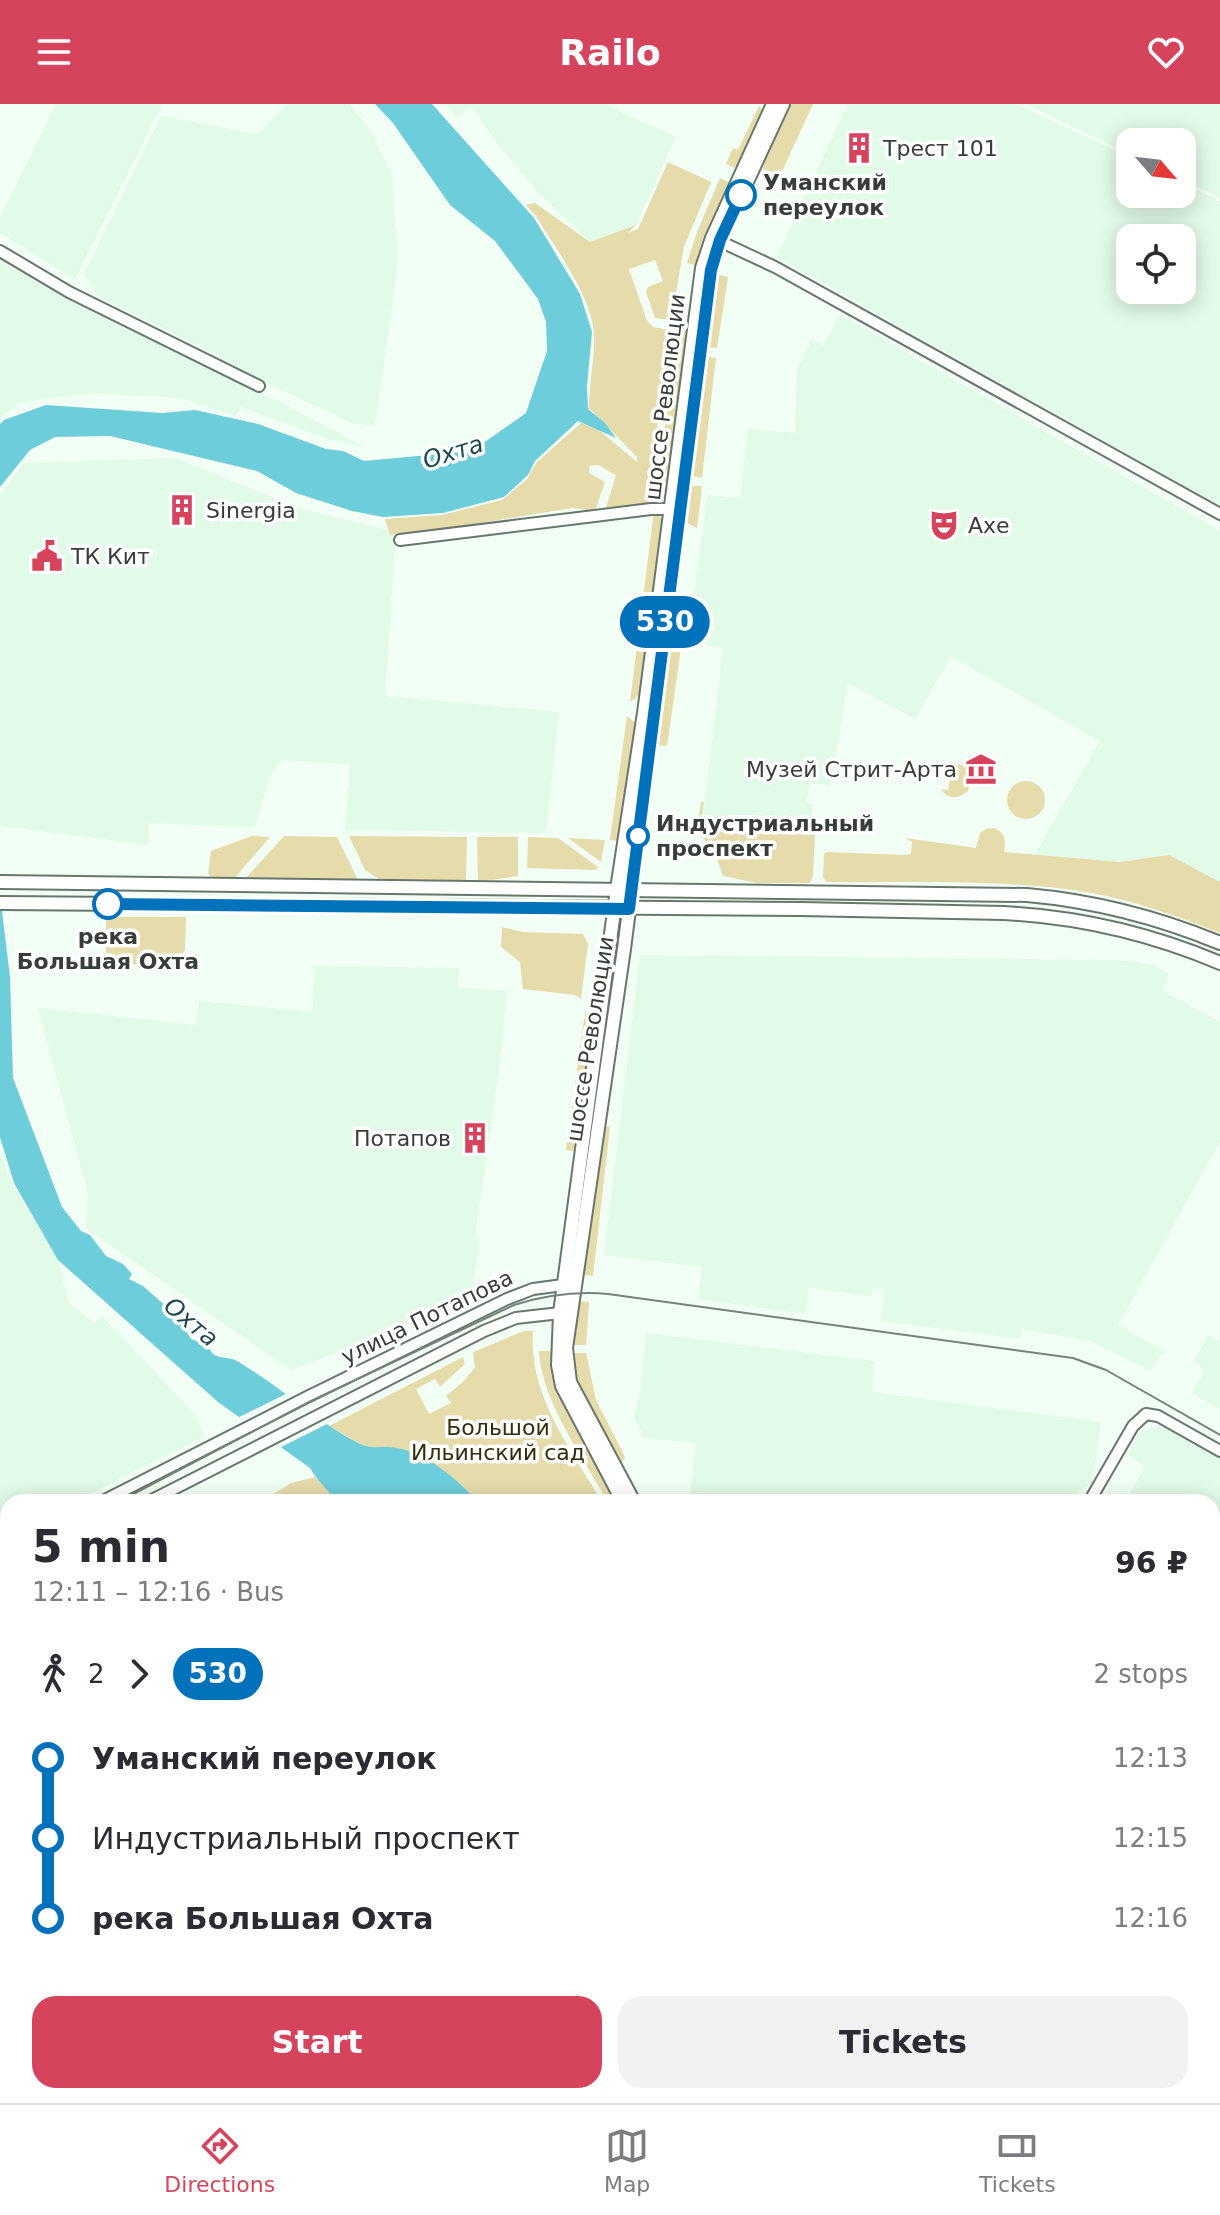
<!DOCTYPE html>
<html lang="en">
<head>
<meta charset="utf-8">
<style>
	:root { --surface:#fff; --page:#f2f2f3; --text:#2b2b33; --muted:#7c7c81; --line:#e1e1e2; --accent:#d5445c }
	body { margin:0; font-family:"DejaVu Sans",sans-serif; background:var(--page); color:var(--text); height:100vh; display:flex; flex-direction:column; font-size:30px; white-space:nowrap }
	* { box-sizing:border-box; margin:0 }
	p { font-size:26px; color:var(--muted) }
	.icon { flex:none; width:44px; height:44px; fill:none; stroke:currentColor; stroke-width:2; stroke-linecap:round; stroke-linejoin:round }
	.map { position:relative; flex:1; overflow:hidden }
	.side { position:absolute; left:0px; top:1390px; width:1220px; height:610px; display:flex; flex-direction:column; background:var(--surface); border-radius:24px 24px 0 0; box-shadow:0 4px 20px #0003 }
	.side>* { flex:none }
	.badge { padding:0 16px; border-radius:26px; font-size:28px; line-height:52px }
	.needle { width:52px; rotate:118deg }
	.fabs { position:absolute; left:1116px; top:24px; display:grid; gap:16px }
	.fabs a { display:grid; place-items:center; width:80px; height:80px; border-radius:16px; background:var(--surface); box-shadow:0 4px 20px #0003; font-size:40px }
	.map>.badge { position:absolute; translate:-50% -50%; box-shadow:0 0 0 4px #fff }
	.legs { display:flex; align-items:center; gap:12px; height:88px; padding:0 32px; font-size:26px }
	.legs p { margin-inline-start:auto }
	.head { display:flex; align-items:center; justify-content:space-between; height:136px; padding:0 32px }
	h1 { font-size:44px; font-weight:700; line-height:60px }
	.button { display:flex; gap:16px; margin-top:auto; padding:16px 32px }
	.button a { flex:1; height:92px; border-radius:24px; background:var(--accent); color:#fff; font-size:32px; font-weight:700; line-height:92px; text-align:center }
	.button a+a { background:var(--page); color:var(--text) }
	ul { padding:0 32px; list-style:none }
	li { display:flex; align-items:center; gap:28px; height:80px; font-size:30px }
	li i { display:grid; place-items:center; width:12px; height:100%; margin:0 10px; background:currentColor }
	li i::after { content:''; width:20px; height:20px; margin:-10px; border:6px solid; border-radius:50%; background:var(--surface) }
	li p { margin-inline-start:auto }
	li:first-child i { background:linear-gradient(#0000 50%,currentColor 0) }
	li:last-child i { background:linear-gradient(currentColor 50%,#0000 0) }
	header { display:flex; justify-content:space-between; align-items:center; height:104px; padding:0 32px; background:var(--accent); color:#fff; font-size:36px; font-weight:700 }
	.tab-bar { display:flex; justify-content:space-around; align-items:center; height:112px; border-top:2px solid var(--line); background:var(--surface); font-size:22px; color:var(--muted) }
	.tab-bar a { display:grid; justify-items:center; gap:4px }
	.tab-bar .current { color:var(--accent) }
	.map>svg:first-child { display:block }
	.built { fill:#e2fae8; fill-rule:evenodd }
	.green { fill:#e6dcab }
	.water { fill:#6ecdda }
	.pier { fill:#f1fff4 }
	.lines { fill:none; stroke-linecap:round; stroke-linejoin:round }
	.minor-casing { stroke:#68776c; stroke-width:14 }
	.major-casing { stroke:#68776c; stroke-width:16 }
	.minor { stroke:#fff; stroke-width:10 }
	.major { stroke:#fff; stroke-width:12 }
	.tram { stroke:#778079; stroke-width:2 }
	.line-1-casing { stroke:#fff; stroke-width:18 }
	.line-1 { stroke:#0072bc; stroke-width:12 }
	.stop-1-dot { fill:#fff; stroke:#0072bc; stroke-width:4 }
	.labels { text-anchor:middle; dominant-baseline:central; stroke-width:7; stroke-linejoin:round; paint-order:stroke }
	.poi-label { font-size:22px; fill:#373e39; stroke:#fff; text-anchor:start }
	.stop-label { font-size:22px; font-weight:bold; fill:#373e39; stroke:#fff; text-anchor:start }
	.street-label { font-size:22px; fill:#373e39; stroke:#fff }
	.park-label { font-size:22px; fill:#332d0d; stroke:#fff }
	.water-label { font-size:24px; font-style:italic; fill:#1d484e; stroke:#fff }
</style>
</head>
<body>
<header><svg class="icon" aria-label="menu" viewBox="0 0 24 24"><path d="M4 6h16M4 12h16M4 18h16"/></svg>Railo<svg class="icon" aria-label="heart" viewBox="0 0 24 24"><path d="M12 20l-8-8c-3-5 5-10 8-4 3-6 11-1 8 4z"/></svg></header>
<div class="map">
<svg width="1220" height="1999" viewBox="0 0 1220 1999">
	<rect width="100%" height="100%" fill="#f1fff4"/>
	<g class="built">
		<path d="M56 0H162L75 175 0 129V114Z"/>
		<path d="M288 0H350L372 29 392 72 398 158 375 322 352 319 222 258 220 252 99 193 84 170 161 12 258 30Z"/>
		<path d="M445 0H604L676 33 636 121 590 138 538 88 493 34 472 3 456 13Z"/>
		<path d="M848 0H1016L1130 54V90H1182V79L1220 97V402L777 153ZM1130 134H1182V186H1130Z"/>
		<path d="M1027 0H1220V94L1182 75V38H1130V50Z"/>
		<path d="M0 158 253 287 284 300 364 343 331 336 241 303 236 312 180 294 92 289 21 298 0 313Z"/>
		<path d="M840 211 1220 427V778L1169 751 1119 758 1034 752 1100 637 951 552 915 615 848 579 830 682 810 678 807 698 813 700 810 731 705 727 702 723 723 544 688 537 707 391 740 394 748 325 795 329 797 265 811 236 823 241Z"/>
		<path d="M175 354 301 405 396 428 385 592 559 608 546 729 345 726 350 660 281 656 270 671 255 723 149 719 148 741 0 722V391L24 359Z"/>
		<path d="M640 851 1118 856 1150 860 1169 869 1162 887 1220 918V1037L1118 1221 1163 1247 1151 1267 1090 1237 1022 1225 1019 1235 881 1217 885 1186 873 1184 872 1192 809 1184 805 1210 698 1195 702 1163 604 1151Z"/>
		<path d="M315 862 459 864 458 884 507 887 499 965 475 1134 480 1135 471 1196 291 1266 86 1124 88 1089 38 904 196 921 199 897 312 908Z"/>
		<path d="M0 1049 11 1077 58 1156 69 1199 95 1220 102 1212 194 1310 205 1332 74 1398H8V1431L0 1436Z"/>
		<path d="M646 1229 874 1257 872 1288 1101 1318 1092 1379 1077 1388 1072 1398H689L696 1339 644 1334 634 1312 641 1285Z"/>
		<path d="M1208 1232 1218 1237 1220 1234V1305L1192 1289 1205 1265 1193 1258Z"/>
		<path d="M1160 1322 1181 1326 1220 1349V1999H963L960 1992H1212V1398H1125L1145 1362 1128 1351 1140 1328Z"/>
		<path d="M0 1633 8 1639V1701H0Z"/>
	</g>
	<g class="green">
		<path d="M789 0H813L780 72 763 65 767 48Z"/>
		<path d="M759 2 763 7 738 65 726 60 733 44 738 46Z"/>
		<path d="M668 58 711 78 684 143 671 216 655 214 646 188 648 183 663 177 655 156 629 165 647 217 653 223 669 226 648 401 605 407 616 371 598 361 589 362V369L605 378 595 407 572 404 425 428 390 431 385 415 442 411 502 396 526 376 537 358 581 319 599 326 637 358V353L589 304C589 279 595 254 594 229 591 191 555 144 536 112L526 101 535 99 590 138 636 121 628 129 638 125Z"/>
		<path d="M720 74 731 79 698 162 687 159 697 128Z"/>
		<path d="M717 170 728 173 717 244 705 243Z"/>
		<path d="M677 224 689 228 668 389 665 394 656 397Z"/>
		<path d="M704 252 716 254 702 374 689 371Z"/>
		<path d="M687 382H702L697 424 685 418Z"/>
		<path d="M654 407 664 417 642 585 636 594 630 598Z"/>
		<path d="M674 535 682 537 667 642 655 641 667 538Z"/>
		<path d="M627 612 638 621C633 660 623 698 618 737L610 736Z"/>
		<path d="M953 659 965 662 972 674 968 687C960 695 947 696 941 685L948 686Z"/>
		<circle cx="1026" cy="696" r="19"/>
		<path d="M701 698H704L701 719 705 727 815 731 813 772 810 779H757L723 772 718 757 697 724Z"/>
		<path d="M994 724C1006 729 1006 737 1004 748L1119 758 1169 751 1220 778V829C1175 811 1127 794 1079 787 999 775 907 779 826 778L823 773 824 750 827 748 905 751 911 750 912 738 905 734 976 744 980 729 986 725Z"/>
		<path d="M252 732 270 733 234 775 212 774 208 770 211 747Z"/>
		<path d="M284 732 337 733 358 776 245 775Z"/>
		<path d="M349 732 467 733 466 776 464 779 382 777 365 766Z"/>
		<path d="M477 733H518V772L478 778Z"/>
		<path d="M528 733 558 734 598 763 596 766 527 764Z"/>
		<path d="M568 734 605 736 601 758Z"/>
		<path d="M106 813H186L185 846 177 859 116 861 106 854Z"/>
		<path d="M502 823 522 828 583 830 588 840 581 895 575 891 523 885 520 858 501 843Z"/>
		<path d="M585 909 593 911 590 959 579 1036 574 1047 566 1046Z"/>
		<path d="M604 1022 610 1023 593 1172 581 1171Z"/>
		<path d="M578 1197 589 1198 586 1241H573Z"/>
		<path d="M524 1227H533C528 1291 571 1345 602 1398H478L461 1381 416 1349 365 1343 329 1322 463 1253 465 1260 440 1283 435 1275 416 1285 429 1310 451 1299 446 1292 463 1278 475 1263 473 1248Z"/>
		<path d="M539 1247H552C551 1295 594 1355 617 1398H608C584 1355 541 1296 539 1247Z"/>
		<path d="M573 1249H586L596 1296 625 1353 620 1364 576 1276Z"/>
		<path d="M315 1373 329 1386 336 1398H261L291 1379Z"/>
		<path d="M8 1505V1575L0 1572V1509Z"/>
		<path d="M8 1714V1992H524L486 1999H0V1715Z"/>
		<path d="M718 1992H801L802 1999H720Z"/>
	</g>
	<g class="water">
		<path d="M375 0H432L534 114 580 190 592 228 587 282 588 305 605 319 616 334 578 317 535 357 528 371 504 393 443 409 383 413 352 407 296 389 257 367 110 332 55 333 30 346 0 383V320L4 316 46 301 162 309 195 306 258 320 326 345 343 347 364 357 472 347 526 309 547 247 546 218 538 195 495 137 450 101 393 19Z"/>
		<path d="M0 791 10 873 13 974 62 1103 81 1127 90 1131 106 1152 123 1160 132 1170 129 1175 143 1182 194 1227 189 1231 191 1235 208 1241C213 1255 219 1252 232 1255 237 1256 243 1261 248 1264 286 1287 320 1320 360 1340 371 1346 385 1341 397 1344 428 1350 457 1375 478 1398H404L392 1391H377L372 1398H336C328 1385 317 1377 310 1364L218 1298 58 1156 14 1079 0 1033Z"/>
	</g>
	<path class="pier" d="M290 1288 331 1318 277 1345 235 1315Z"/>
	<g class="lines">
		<defs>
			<g id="minor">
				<path d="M713 134 775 163 1220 410"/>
				<path d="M0 147 69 188 259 282"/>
				<path d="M400 436 651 405H677"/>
				<path d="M101 1398 307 1293 507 1195 533 1185 563 1181"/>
				<path d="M148 1398 484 1227 516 1214 560 1209"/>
				<path d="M1089 1398 1133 1322 1146 1310 1158 1312 1220 1347"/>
				<path d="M0 1449 8 1445"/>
				<path d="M0 1473 8 1469"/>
				<path d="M0 1704H8"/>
				<path d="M909 1992 912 1999"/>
				<path d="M920 1992 923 1999"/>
			</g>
			<g id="major">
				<path d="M0 778 1027 791C1095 797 1157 813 1220 839"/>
				<path d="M0 799 800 805 1004 809C1079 813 1152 830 1220 859"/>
				<path d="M623 1398 562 1282 558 1261 560 1209 617 785 644 609 702 164 712 134 773 0"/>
				<path d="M634 1398 570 1278 566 1244 624 845 711 166 720 136 783 0"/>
				<path d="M536 1992 537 1999"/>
			</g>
		</defs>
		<use href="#minor" class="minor-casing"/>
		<use href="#major" class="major-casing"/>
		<use href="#minor" class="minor"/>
		<use href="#major" class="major"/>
		<g class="tram">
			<path d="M118 1398 311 1297 514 1201C546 1191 575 1187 608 1190L1073 1254 1106 1266 1220 1331"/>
			<path d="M0 1459 8 1454"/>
		</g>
	</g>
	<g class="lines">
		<defs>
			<path id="line-1" d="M108 800 629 805 711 166 720 136 741 91"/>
		</defs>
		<use href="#line-1" class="line-1-casing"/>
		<use href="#line-1" class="line-1"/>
	</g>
	<defs>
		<symbol id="building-bare" viewBox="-9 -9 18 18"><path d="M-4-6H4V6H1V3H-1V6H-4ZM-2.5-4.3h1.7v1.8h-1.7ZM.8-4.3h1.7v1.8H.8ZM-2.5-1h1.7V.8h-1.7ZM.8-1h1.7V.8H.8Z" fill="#d5445c" stroke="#fff" stroke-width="2.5" paint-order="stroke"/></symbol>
		<symbol id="theatre-bare" viewBox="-9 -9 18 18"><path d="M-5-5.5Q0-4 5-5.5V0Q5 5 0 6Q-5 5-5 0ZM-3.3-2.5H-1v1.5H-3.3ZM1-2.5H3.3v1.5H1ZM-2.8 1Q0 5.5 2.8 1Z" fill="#d5445c" stroke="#fff" stroke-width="2.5" paint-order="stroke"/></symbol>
		<symbol id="civic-bare" viewBox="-9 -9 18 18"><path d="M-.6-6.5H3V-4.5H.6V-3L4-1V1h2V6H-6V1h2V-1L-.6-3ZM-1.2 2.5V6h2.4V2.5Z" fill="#d5445c" stroke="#fff" stroke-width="2.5" paint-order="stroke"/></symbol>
		<symbol id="museum-bare" viewBox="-9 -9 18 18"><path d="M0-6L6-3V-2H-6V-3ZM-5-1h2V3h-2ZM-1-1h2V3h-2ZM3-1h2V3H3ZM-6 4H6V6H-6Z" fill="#d5445c" stroke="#fff" stroke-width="2.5" paint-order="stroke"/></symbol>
	</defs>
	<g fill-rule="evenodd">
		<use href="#building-bare" x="837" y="22" width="44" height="44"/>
		<use href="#building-bare" x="160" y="384" width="44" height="44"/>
		<use href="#theatre-bare" x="922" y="399" width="44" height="44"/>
		<use href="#civic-bare" x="25" y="430" width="44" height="44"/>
		<use href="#museum-bare" x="959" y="643" width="44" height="44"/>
		<use href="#building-bare" x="453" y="1012" width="44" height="44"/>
	</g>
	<g class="stop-1-dot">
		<circle cx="741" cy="91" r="14"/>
		<circle cx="638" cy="732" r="10"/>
		<circle cx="108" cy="800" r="14"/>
	</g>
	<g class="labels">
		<g class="poi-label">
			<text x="883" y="44">Трест 101</text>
			<text x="206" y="406">Sinergia</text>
			<text x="968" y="421">Ахе</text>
			<text x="71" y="452">ТК Кит</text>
			<text x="957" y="665" text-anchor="end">Музей Стрит-Арта</text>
			<text x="451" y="1034" text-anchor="end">Потапов</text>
		</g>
		<g class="stop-label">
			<text x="763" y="78">Уманский<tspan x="763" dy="25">переулок</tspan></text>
			<text x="656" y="719">Индустриальный<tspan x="656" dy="25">проспект</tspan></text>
			<text x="108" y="832" text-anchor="middle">река<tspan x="108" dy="25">Большая Охта</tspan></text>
		</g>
		<g class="street-label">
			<text transform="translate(665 293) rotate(-83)">шоссе Революции</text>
			<text transform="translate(590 935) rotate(-81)">шоссе Революции</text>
			<text transform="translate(427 1213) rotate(-26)">улица Потапова</text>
		</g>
		<g class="park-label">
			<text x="498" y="1323">Большой<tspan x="498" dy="25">Ильинский сад</tspan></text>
		</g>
		<g class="water-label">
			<text transform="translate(453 348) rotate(-17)">Охта</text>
			<text transform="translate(191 1218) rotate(40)">Охта</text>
		</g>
	</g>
</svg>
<div class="fabs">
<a><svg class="needle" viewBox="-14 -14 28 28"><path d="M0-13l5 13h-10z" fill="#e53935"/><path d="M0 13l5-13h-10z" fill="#7c7c81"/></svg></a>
<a><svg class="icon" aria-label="locate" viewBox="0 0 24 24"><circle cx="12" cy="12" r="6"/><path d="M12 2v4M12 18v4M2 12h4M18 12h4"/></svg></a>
</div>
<b class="badge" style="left:665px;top:518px;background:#0072bc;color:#fff">530</b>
<section class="side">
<div class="head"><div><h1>5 min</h1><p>12:11 – 12:16 · Bus</p></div><b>96 ₽</b></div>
<div class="legs"><svg class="icon" aria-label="walk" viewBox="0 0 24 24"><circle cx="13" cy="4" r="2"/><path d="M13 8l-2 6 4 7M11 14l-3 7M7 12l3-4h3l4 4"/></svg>2<svg class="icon" aria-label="forward" viewBox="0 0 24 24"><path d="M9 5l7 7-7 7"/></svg><b class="badge" style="background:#0072bc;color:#fff">530</b><p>2 stops</p></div>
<ul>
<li><i style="color:#0072bc"></i><b>Уманский переулок</b><p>12:13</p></li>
<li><i style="color:#0072bc"></i><span>Индустриальный проспект</span><p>12:15</p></li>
<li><i style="color:#0072bc"></i><b>река Большая Охта</b><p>12:16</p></li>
</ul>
<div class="button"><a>Start</a><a>Tickets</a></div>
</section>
</div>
<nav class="tab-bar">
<a class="current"><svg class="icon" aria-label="directions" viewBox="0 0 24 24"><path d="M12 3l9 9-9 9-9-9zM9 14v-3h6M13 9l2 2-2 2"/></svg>Directions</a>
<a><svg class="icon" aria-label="map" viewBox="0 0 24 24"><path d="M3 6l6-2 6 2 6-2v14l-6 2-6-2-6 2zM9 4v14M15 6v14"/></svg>Map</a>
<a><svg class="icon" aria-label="tickets" viewBox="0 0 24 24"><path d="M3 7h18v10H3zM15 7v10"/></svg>Tickets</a>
</nav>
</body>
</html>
